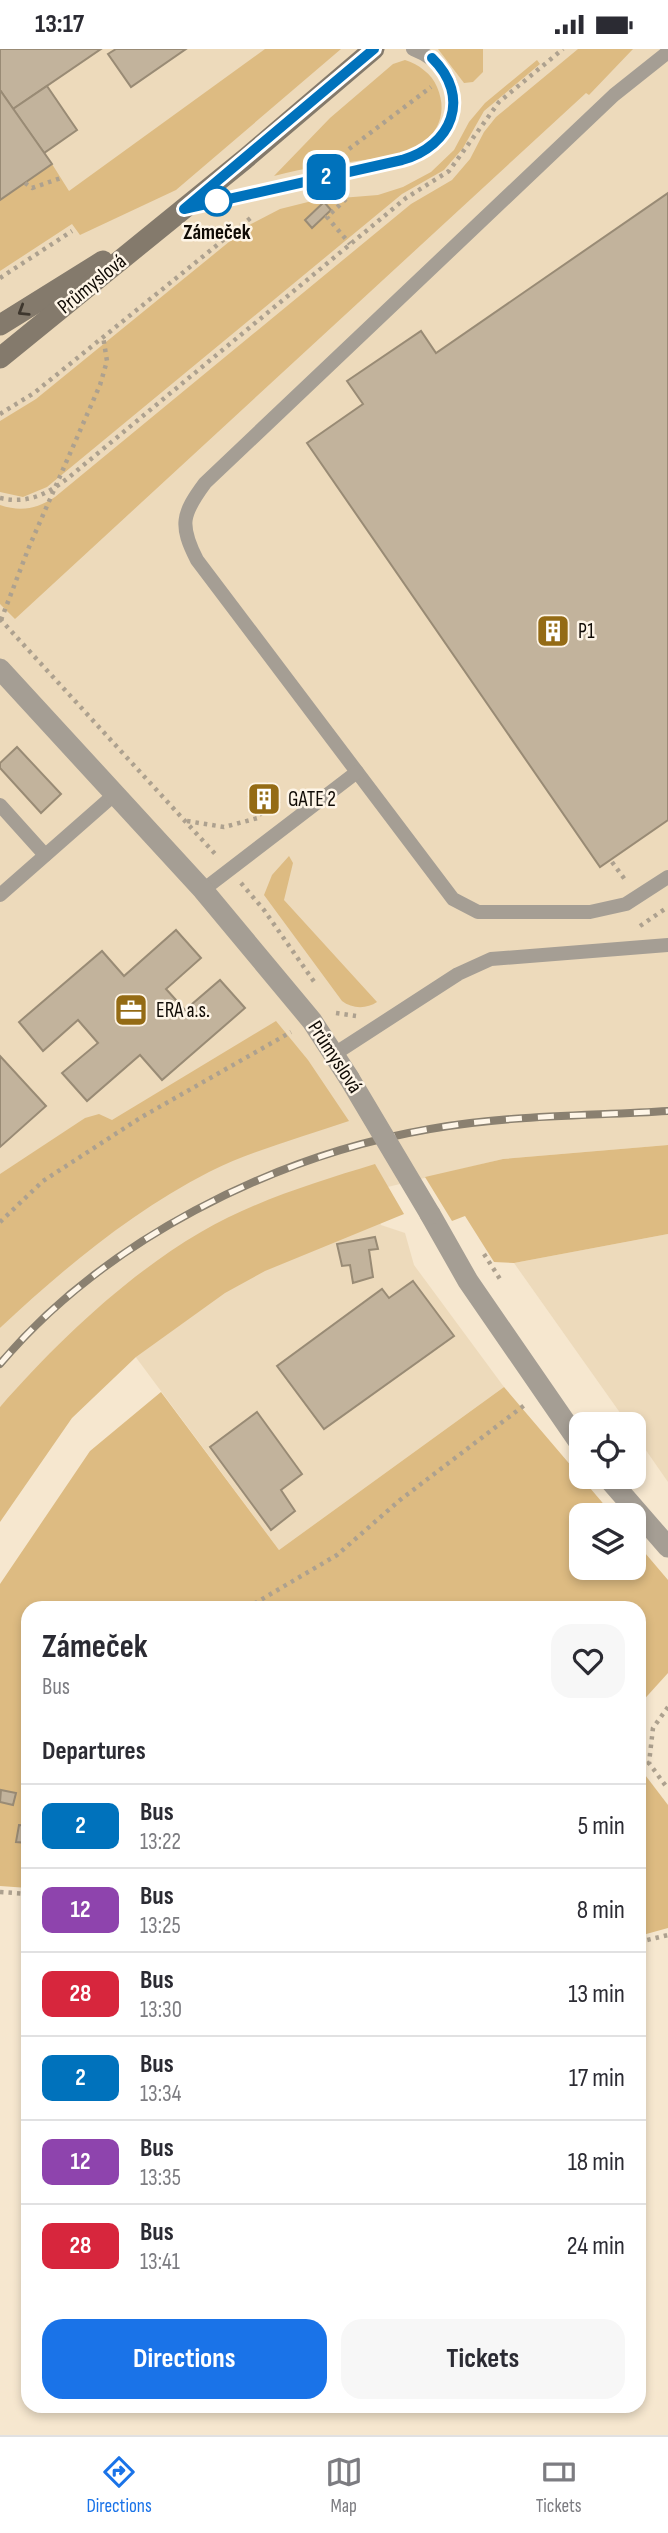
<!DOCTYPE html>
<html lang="en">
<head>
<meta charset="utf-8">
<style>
	:root { --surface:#fff; --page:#f7f7f7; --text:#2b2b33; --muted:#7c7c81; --line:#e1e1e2; --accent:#1a73e8 }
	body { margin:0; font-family:"Sofia Sans Condensed",sans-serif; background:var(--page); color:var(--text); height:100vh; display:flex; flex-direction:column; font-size:26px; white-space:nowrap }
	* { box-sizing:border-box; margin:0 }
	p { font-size:23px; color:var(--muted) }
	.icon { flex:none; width:38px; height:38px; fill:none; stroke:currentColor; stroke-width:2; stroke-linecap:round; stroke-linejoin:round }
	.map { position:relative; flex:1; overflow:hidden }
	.drawer { position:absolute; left:21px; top:1552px; width:625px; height:812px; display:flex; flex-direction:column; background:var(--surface); border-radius:21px; box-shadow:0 4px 10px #0003 }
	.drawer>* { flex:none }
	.badge { padding:0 14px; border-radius:10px; font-size:24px; line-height:46px }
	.buttons { position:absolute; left:569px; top:1363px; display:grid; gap:14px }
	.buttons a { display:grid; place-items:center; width:77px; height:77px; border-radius:14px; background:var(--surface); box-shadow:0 4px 10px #0003; font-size:35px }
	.map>.badge { position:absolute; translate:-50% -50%; box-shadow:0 0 0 4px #fff }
	h2 { padding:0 21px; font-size:26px; line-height:63px }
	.round { display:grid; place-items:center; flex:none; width:74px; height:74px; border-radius:21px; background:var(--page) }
	.summary { display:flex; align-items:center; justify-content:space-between; height:119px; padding:0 21px }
	h1 { font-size:33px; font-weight:700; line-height:52px }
	.cta { display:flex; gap:14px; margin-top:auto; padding:14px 21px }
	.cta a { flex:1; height:80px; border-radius:21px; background:var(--accent); color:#fff; font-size:28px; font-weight:700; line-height:80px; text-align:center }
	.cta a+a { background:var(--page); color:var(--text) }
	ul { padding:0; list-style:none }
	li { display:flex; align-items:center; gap:21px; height:84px; padding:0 21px; border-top:2px solid var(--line) }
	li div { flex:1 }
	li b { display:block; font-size:26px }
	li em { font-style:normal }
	li .badge { min-width:77px; font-weight:700; text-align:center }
	.status { display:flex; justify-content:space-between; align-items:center; height:49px; padding:0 35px; background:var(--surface); direction:ltr }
	.status svg { height:19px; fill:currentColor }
	.tabs { display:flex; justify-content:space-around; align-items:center; height:98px; border-top:2px solid var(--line); background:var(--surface); font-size:19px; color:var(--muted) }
	.tabs a { display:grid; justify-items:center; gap:4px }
	.tabs .active { color:var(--accent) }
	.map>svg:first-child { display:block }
	.built { fill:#eddabb }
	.green { fill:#ddbb82 }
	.building { fill:#c2b39c; stroke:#998b75; stroke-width:2 }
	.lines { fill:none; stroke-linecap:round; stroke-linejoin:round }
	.path { stroke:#ada18f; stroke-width:4.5; stroke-dasharray:3.5 5; stroke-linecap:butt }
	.lane { stroke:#a59e94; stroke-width:14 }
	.street { stroke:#a59e94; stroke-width:21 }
	.secondary { stroke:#847a6c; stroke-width:21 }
	.rail-casing { stroke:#8a8070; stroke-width:8 }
	.rail { stroke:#fef5e7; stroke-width:5; stroke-dasharray:16; stroke-linecap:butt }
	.street-bridge { stroke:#a59e94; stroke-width:21 }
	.oneway { stroke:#3e372e }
	.line-casing { stroke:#fff; stroke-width:16 }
	.line { stroke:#0072bc; stroke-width:10 }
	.stop-dot { fill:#fff; stroke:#0072bc; stroke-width:3.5 }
	.labels { text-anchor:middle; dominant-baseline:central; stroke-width:5; stroke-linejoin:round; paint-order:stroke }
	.stop-label { font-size:21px; font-weight:bold; fill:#100b05; stroke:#fef5e7 }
	.street-label { font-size:21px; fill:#100b05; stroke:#fef5e7 }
	.poi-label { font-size:21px; fill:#100b05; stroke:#fef5e7; text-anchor:start }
</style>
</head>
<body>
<div class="status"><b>13:17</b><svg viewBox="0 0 49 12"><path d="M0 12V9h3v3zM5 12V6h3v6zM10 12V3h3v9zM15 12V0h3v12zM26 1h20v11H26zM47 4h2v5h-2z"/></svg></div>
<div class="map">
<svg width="668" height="2386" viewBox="0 0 668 2386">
	<rect width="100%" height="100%" fill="#f6e7cf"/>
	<g class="built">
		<path d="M0 0H668V1096L503 1110 367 1143 381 1176 405 1184 414 1216 504 1338 279 1501 100 1260 0 1358V1279L26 1254 0 1125Z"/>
		<path d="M668 1185V1433L634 1384V1376L628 1375 514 1214Z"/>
	</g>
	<g class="green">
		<path d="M265 0H341L176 141 80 186 72 175 0 222V151L52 115 69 142Z"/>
		<path d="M438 0H483V23L473 33 464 34Z"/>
		<path d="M578 0H633L589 46 586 44 15 570 0 555V456C21 463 37 460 55 448L411 155 452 131 470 110 484 83 496 68Z"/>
		<path d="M405 11C418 15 432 25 437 38 450 68 434 91 408 104 398 109 382 109 371 110 338 115 306 118 274 127L330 69 393 15Z"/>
		<path d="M537 11 540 15 484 62 463 99 444 121 402 145 47 438 23 448 0 443V372L36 350 251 175 280 160 316 151 378 146 403 138 431 123 454 101 469 73 485 54Z"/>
		<path d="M289 807 293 814 284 851 377 953C367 960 352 960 342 952L264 846 272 826Z"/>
		<path d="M276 972 308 1011 349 1072C303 1088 253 1101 209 1123 131 1163 63 1220 0 1279V1125L85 1069 99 1065 112 1071Z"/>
		<path d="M668 1096V1185L514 1214 494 1213 465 1167 452 1172 425 1128 503 1110Z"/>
		<path d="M375 1115 404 1165 265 1222 225 1244 136 1308 72 1369 0 1473V1358C56 1294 127 1226 201 1183 254 1152 316 1133 375 1115Z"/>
		<path d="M504 1338 613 1466H581V1519H634V1491L668 1531V1624L639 1656V1559H28V1839L0 1837V1535L90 1402 161 1343 279 1501Z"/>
		<path d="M639 1718 668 1756V1879L639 1887Z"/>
	</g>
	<g class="building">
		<path d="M0 0H101L13 60 0 41Z"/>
		<path d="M116 0H186L131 38 108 5Z"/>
		<path d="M47 37 77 81 44 104 13 60Z"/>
		<path d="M0 41 52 115 0 151Z"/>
		<path d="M668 144V771L600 818 307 394 363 355 347 332 421 282 436 304Z"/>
		<path d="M324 153 331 161 312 179 305 171Z"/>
		<path d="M17 698 61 745 41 764 0 719V714Z"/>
		<path d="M267 735 279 753 261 766 249 748Z"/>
		<path d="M176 881 201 909 166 940 185 961 220 931 245 959 162 1031 140 1006 87 1052 62 1024 98 994 78 971 43 1002 19 973 102 902 124 927Z"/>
		<path d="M0 1007 46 1057 0 1098Z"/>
		<path d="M375 1188 378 1200 369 1201 373 1228 353 1234 350 1216 342 1217 337 1195Z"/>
		<path d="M413 1232 454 1287 324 1380 277 1317 382 1240 389 1249Z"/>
		<path d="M257 1363 302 1425 281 1441 295 1462 271 1481 210 1398Z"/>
		<path d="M1 1741 16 1744 13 1756 0 1753Z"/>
		<path d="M19 1776 28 1777V1794L16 1793Z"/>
	</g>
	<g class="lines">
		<g class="path">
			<path d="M349 100 431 38"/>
			<path d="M25 134 32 139 61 129"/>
			<path d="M346 150 327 168 350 195"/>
			<path d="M0 229 72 182"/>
			<path d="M0 365 34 344 253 167"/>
			<path d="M0 449C27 455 46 446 68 429L406 149 449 122 499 53 563 0"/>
			<path d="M0 570 217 807"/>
			<path d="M1 571 29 498 100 336 107 312 103 287"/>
			<path d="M187 772 224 778 258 769"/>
			<path d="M612 813 626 832"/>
			<path d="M241 834 264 861 315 934"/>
			<path d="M640 877 668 858"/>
			<path d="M336 964 356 967"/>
			<path d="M0 1173 43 1132 140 1069 291 983"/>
			<path d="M484 1205 500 1230"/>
			<path d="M247 1559 337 1506 400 1451 526 1355"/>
			<path d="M668 1658 653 1679 649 1714 668 1740"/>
			<path d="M639 1712 649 1714"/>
			<path d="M0 1843 28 1845"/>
			<path d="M639 1893 668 1886"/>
		</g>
		<g class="lane">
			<path d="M668 3 614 46 205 434C182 465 179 476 197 511L453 850 478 863H590L626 855 668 828"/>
			<path d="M189 159 402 111C461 95 475 24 413 0"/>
			<path d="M0 756 45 806"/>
			<path d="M203 841 357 723"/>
			<path d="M0 846 115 745"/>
			<path d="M336 1004 458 925 491 910 668 896"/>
		</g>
		<g class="street">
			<path d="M0 620 203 841 312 972 349 1029"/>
			<path d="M430 1165 468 1232 581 1396"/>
			<path d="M607 1428 668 1498"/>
		</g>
		<g class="secondary">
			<path d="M0 276 103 212"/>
			<path d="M0 309 245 110 374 0"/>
		</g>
		<defs>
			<path id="rail" d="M0 1315C104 1192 272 1107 430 1080 508 1066 589 1067 668 1062"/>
		</defs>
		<use href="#rail" class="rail-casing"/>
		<use href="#rail" class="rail"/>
		<path class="street-bridge" d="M349 1029 430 1165"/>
	</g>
	<defs><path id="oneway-chevron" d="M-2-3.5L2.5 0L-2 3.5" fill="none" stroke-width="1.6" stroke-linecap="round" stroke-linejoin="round" transform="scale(1.75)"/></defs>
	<use class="oneway" href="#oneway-chevron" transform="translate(23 262) rotate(148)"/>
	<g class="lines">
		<defs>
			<path id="line" d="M374 0 184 160 402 111C452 97 472 48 432 9"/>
		</defs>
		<use href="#line" class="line-casing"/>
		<use href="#line" class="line"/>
	</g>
	<defs>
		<symbol id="building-square" viewBox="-11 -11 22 22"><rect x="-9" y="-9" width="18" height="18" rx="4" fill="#946b15" stroke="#fef5e7"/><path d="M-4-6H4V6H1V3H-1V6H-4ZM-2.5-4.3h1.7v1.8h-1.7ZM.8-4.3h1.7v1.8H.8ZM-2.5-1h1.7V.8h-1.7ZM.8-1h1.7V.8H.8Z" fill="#fff"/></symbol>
		<symbol id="office-square" viewBox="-11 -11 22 22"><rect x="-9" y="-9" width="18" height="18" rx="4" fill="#946b15" stroke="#fef5e7"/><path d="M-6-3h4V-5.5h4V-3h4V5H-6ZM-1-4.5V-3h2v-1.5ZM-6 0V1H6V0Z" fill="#fff"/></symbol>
	</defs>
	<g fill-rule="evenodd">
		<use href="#building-square" x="534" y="563" width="38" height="38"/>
		<use href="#building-square" x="245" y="731" width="38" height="38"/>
		<use href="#office-square" x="112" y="942" width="38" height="38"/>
	</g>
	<circle class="stop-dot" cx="217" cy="152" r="14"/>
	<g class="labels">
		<g class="stop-label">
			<text x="217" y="183">Zámeček</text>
		</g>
		<g class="street-label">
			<text transform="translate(92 235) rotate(-39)">Průmyslová</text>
			<text transform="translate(335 1008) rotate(57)">Průmyslová</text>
		</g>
		<g class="poi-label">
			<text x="578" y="582">P1</text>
			<text x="288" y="750">GATE 2</text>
			<text x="156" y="961">ERA a.s.</text>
		</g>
	</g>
</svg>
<div class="buttons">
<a><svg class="icon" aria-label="locate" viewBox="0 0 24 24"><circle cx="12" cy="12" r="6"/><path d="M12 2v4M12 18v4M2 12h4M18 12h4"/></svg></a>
<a><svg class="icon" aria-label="layers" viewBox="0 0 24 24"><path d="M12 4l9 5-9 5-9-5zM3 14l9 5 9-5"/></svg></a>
</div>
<b class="badge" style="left:326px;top:128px;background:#0072bc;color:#fff">2</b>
<section class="drawer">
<div class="summary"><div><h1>Zámeček</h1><p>Bus</p></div><a class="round"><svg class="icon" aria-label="heart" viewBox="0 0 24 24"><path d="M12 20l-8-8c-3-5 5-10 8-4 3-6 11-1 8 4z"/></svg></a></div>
<h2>Departures</h2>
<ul>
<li><span class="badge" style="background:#0072bc;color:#fff">2</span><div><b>Bus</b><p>13:22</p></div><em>5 min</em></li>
<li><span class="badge" style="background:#8e44ad;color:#fff">12</span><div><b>Bus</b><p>13:25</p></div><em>8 min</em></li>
<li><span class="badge" style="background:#d7263d;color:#fff">28</span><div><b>Bus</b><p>13:30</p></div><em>13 min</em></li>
<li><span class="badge" style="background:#0072bc;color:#fff">2</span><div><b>Bus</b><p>13:34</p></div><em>17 min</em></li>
<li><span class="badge" style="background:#8e44ad;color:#fff">12</span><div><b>Bus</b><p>13:35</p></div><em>18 min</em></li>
<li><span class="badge" style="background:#d7263d;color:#fff">28</span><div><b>Bus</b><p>13:41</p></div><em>24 min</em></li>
</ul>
<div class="cta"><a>Directions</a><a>Tickets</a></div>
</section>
</div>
<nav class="tabs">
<a class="active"><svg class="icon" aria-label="directions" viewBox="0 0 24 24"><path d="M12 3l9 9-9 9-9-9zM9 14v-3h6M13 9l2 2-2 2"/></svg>Directions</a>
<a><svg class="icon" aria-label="map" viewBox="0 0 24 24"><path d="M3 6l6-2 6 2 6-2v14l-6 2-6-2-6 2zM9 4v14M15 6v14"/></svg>Map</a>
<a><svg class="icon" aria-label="tickets" viewBox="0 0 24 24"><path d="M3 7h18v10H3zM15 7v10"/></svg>Tickets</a>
</nav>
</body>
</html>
